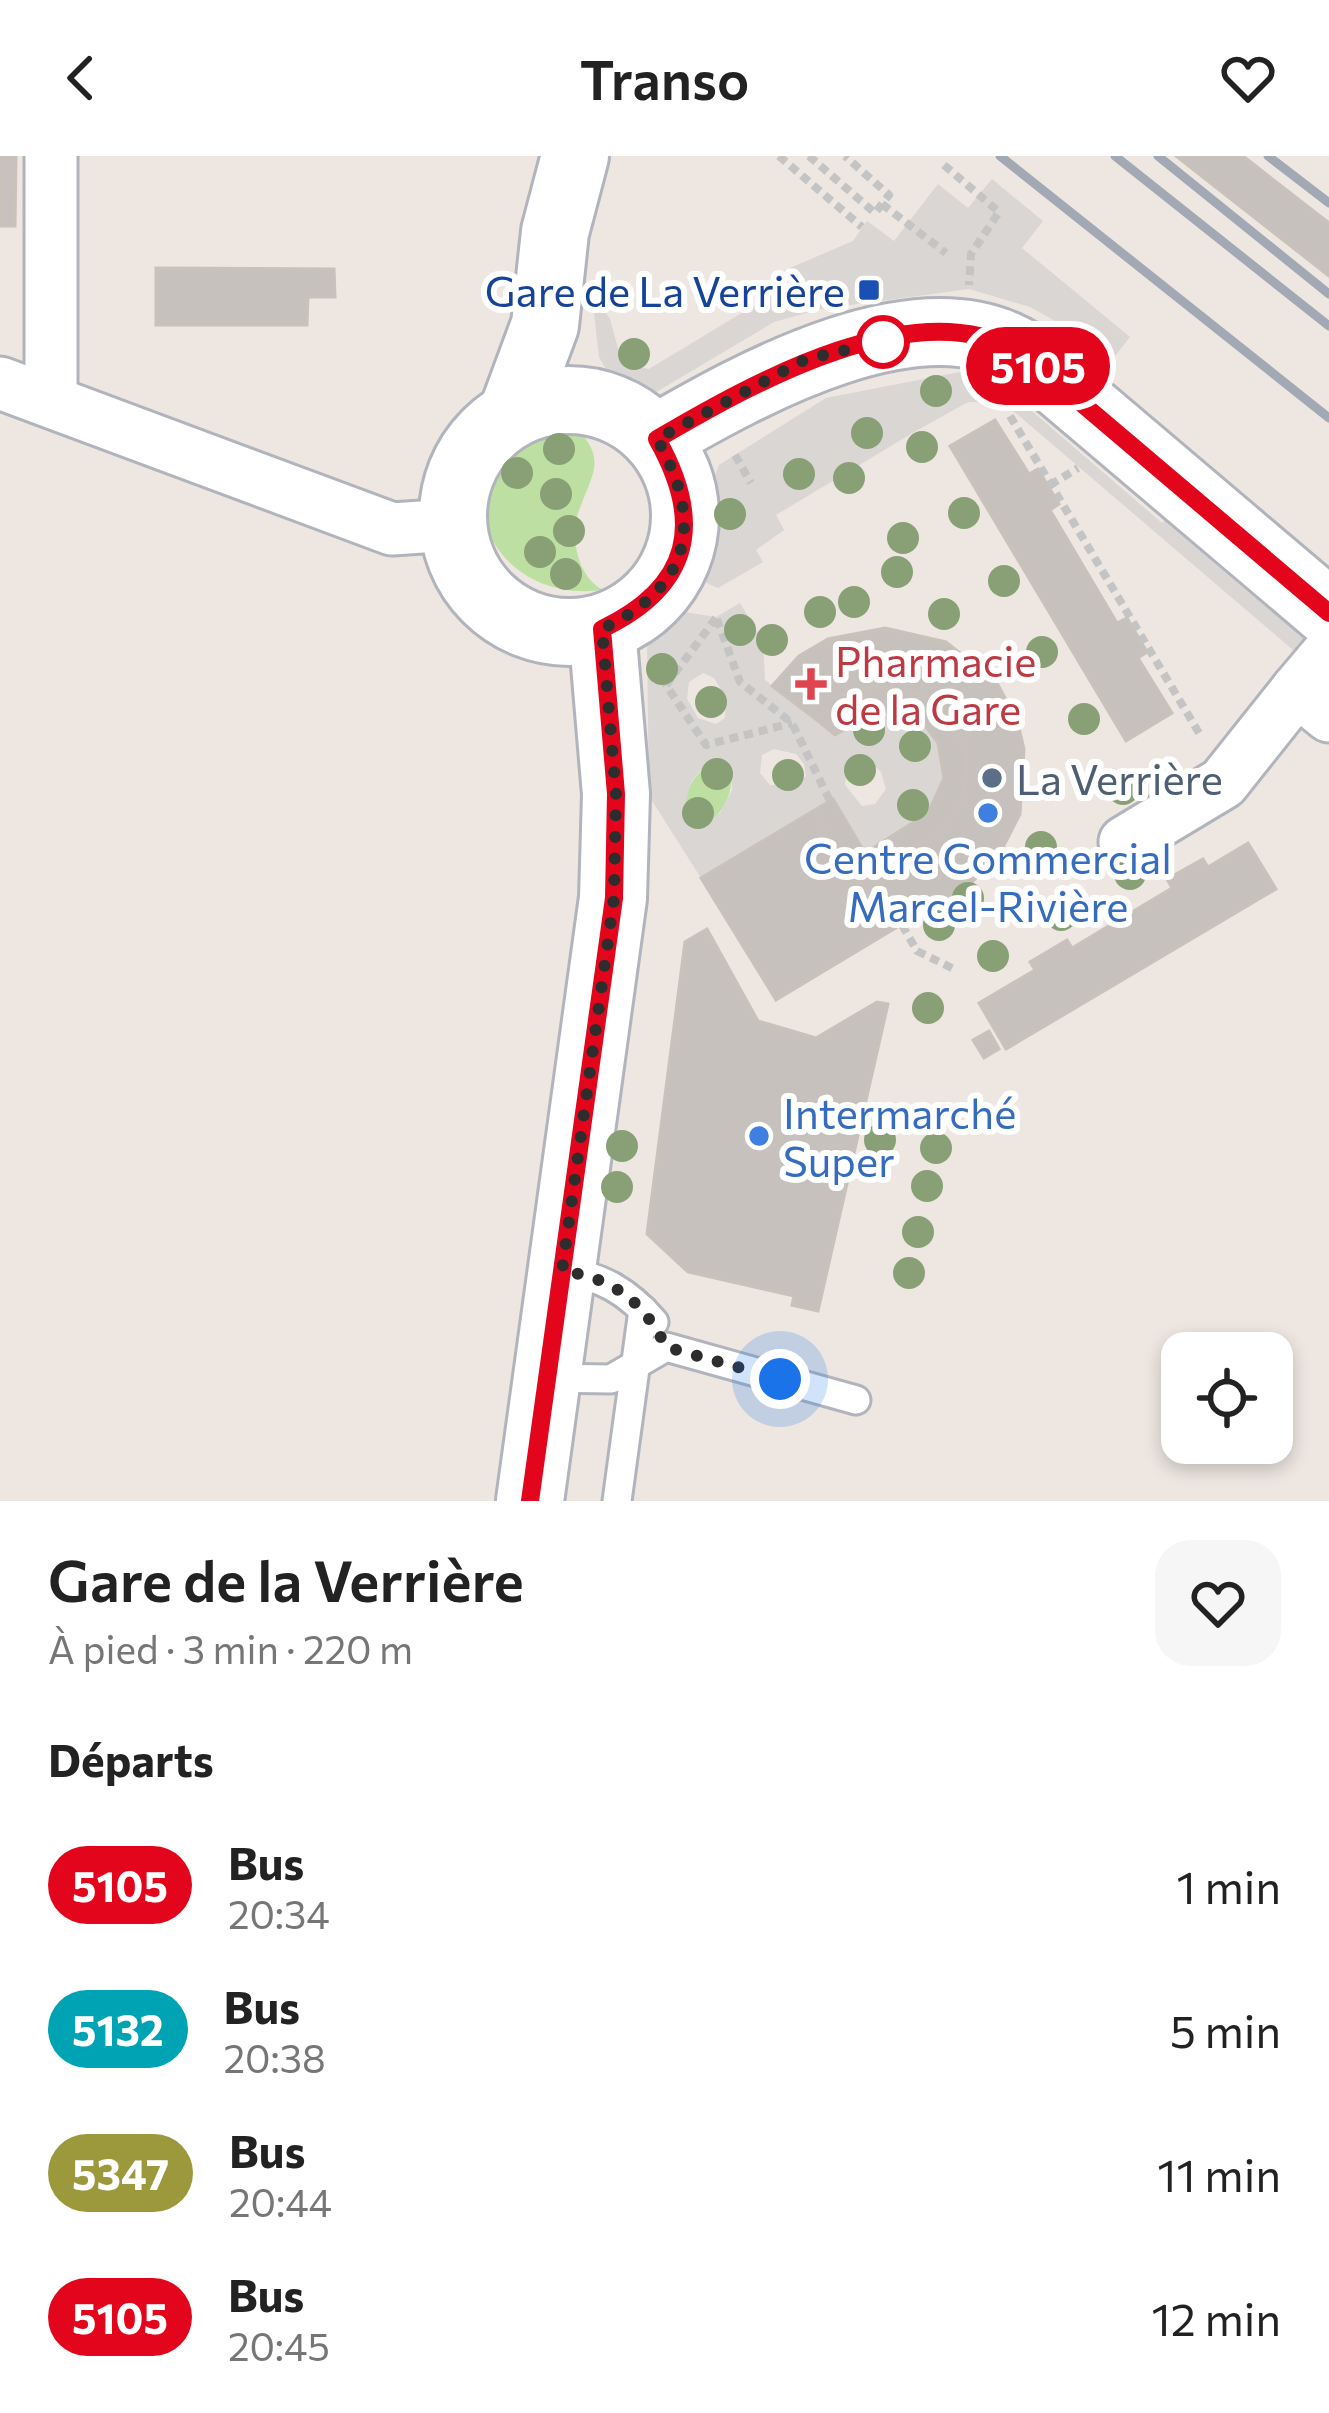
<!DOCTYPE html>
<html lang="fr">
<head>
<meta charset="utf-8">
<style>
	:root { --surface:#fff; --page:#f6f6f6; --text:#222; --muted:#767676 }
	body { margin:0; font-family:Commissioner,sans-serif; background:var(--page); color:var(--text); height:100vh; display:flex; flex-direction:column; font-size:45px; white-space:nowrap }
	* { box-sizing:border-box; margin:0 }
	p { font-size:39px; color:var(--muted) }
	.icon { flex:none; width:66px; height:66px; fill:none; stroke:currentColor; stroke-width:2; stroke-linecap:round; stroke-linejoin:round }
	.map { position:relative; height:1345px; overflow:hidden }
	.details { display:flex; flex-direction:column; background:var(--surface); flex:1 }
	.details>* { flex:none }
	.badge { padding:0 24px; border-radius:39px; font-size:42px; line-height:78px }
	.buttons { position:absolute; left:1161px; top:1176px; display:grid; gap:24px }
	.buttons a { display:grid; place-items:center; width:132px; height:132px; border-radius:24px; background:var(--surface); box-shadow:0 6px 18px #0003; font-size:60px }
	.you { position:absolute; width:60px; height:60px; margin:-30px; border:9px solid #fff; border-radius:50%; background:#1a73e8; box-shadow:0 0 0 18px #1a73e833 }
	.map>.badge { position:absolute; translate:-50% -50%; box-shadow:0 0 0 6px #fff }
	h2 { padding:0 48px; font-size:45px; line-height:108px }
	.round { display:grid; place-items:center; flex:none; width:126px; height:126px; border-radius:36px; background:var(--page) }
	.headline { display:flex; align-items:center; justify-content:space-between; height:204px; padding:0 48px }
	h1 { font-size:57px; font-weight:600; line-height:90px }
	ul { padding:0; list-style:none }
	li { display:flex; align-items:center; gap:36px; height:144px; padding:0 48px }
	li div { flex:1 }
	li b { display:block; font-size:45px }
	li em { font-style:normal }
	li .badge { min-width:132px; font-weight:700; text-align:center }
	header { display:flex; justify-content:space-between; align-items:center; height:156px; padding:0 48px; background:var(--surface); font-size:54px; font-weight:600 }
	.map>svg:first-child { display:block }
	.green { fill:#bddfa2 }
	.plaza { fill:#dad6d3; fill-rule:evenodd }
	.building { fill:#c6c1bc; stroke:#c9c2ba; stroke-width:3 }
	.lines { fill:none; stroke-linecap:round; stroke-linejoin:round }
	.lane-casing { stroke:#b1b4bc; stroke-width:33 }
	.street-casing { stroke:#b1b4bc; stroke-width:57 }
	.secondary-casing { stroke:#b1b4bc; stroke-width:72 }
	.path { stroke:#c4c4c4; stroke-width:8; stroke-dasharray:9 6; stroke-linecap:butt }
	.lane { stroke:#fff; stroke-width:27 }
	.street { stroke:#fff; stroke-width:51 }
	.secondary { stroke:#fff; stroke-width:66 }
	.rail { stroke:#a3a8b5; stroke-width:9 }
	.tree { fill:#89a077 }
	.line-casing { stroke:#fff; stroke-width:27 }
	.line { stroke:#e3051b; stroke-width:18 }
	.walk { stroke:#2d2d2d; stroke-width:12; stroke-dasharray:0 21.6 }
	.transit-dot { fill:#1a4fb4; stroke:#fff; stroke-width:4.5 }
	.stop-dot { fill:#fff; stroke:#e3051b; stroke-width:6 }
	.health-dot { fill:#e0444e; stroke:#fff; stroke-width:4.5 }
	.service-dot { fill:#5c6f8a; stroke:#fff; stroke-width:4.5 }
	.shop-dot { fill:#3f7fe0; stroke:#fff; stroke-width:4.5 }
	.labels { text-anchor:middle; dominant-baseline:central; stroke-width:12; stroke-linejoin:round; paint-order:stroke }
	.transit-label { font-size:42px; fill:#164399; stroke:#fff; text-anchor:end }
	.health-label { font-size:42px; fill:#be3a42; stroke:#fff; text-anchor:start }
	.service-label { font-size:42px; fill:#4e5e75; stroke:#fff; text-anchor:start }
	.shop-label { font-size:42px; fill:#366cbe; stroke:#fff }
</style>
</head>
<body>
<header><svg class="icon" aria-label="back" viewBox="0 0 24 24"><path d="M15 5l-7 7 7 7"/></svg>Transo<svg class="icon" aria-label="heart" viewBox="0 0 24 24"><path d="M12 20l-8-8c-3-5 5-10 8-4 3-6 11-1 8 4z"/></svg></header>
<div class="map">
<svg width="1329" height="1345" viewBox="0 0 1329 1345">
	<rect width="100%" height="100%" fill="#ede6e1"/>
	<g class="green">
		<path d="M551 264 568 265C610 301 593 315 578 357 570 383 578 421 603 434 486 449 430 313 551 264Z"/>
		<path d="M721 605 732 615C732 641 723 660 699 672L688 667C679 639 693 613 721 605Z"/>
	</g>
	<g class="plaza">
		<path d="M992 23 1043 65 1022 92 1130 181 1107 210 1068 172 1030 151 969 133 821 153 774 166 653 238H637L612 224 599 201 594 157H606L610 163 622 207 649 213 773 138 776 118 853 85 867 65 894 85 938 28 968 52Z"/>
		<path d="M970 214 993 217 1024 236 1019 244 1162 367 1168 360 1302 472 1306 487 1299 499 1004 247 968 246 916 275 776 359 784 374 756 394 763 406 718 432 700 424 715 381 714 322 719 309 826 242Z"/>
		<path d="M740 447 763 485 765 524 816 564 921 539 962 644 857 728 813 656 701 722 649 640 647 486 678 455 716 461ZM703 517 714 522 726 542 725 562 716 568 698 562 687 543 689 526ZM774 593 796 598 804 608 806 620 799 628 770 629 760 617 762 599ZM858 604H869L881 616 886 633 875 648 862 650 845 629 846 615ZM721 605 732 614V634L720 657 699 672 688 667 684 652 691 626 705 609Z"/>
	</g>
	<g class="building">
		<path d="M0 0H16L15 70H0Z"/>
		<path d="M1176 0H1243L1329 67V120Z"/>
		<path d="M156 112 334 113 335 141H308L307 169H156Z"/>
		<path d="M995 264 1029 318 1038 313 1059 348 1050 354 1117 467 1127 462 1147 496 1138 502 1172 557 1126 585 950 290Z"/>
		<path d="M885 472 946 486 997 527 1017 564 1024 593 1020 658 998 701 972 726 776 844 701 722 813 655 857 728 942 674 962 644 966 596 942 553 921 539 876 530 851 537 817 564 772 530 799 500 828 483Z"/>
		<path d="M876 530 921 539 942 553 966 596 967 617 962 644 942 674 857 728 813 655 833 643 865 697 928 657 944 622 938 587 921 564 891 555 873 557 835 579 817 564 851 537Z"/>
		<path d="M1248 687 1276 733 1006 893 979 847 1035 814 1030 806 1067 784 1072 792 1172 732 1167 723 1203 703 1208 711Z"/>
		<path d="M707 773 758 865 816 882 877 846 888 848 818 1155 792 1149 794 1140 688 1116 647 1078 685 786Z"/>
		<path d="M989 875 999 893 984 902 973 884Z"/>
	</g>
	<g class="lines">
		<defs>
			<g id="lane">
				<path d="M562 1115C602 1120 628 1136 654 1166"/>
				<path d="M546 1222 611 1223 666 1191 856 1244"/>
				<path d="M617 1345 643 1154"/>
			</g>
			<g id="street">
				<path d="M0 227 392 373 452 369"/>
				<path d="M51 244V0"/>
				<path d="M1297 534 1329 496"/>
				<path d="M1125 686 1223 627 1297 534 1329 560"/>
			</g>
			<g id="secondary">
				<circle cx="569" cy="360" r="116"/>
				<path d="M512 258 545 169 555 76 575 0"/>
				<path d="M657 282C750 228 923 131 1026 200L1329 457"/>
				<path d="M530 1345 613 742 616 638 602 473"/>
			</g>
		</defs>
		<use href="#lane" class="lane-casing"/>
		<use href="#street" class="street-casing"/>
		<use href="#secondary" class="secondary-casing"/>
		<g class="path">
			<path d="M779 0 862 71"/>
			<path d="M809 0 875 57 889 39 845 0"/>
			<path d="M944 9 999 56 971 98 969 129"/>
			<path d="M882 48 946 97"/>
			<path d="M1010 260 1202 582"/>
			<path d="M735 299 751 327"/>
			<path d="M1050 329 1078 312"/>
			<path d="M716 462 666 529 706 589 792 567"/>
			<path d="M717 463 740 526 792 567 830 645"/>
			<path d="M902 769 917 795 954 813"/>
		</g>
		<use href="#lane" class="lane"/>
		<use href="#street" class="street"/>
		<use href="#secondary" class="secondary"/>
		<g class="rail">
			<path d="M1000 0 1329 262"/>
			<path d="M1115 0 1329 170"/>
			<path d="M1158 0 1329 138"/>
			<path d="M1268 0 1329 47"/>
		</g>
	</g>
	<g class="tree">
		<circle cx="634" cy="198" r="16"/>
		<circle cx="936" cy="235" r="16"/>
		<circle cx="867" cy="277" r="16"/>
		<circle cx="922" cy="291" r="16"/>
		<circle cx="559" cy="293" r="16"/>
		<circle cx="517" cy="317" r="16"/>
		<circle cx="799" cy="318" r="16"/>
		<circle cx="849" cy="322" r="16"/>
		<circle cx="556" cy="338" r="16"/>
		<circle cx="964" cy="357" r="16"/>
		<circle cx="730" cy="358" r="16"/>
		<circle cx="569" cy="375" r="16"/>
		<circle cx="903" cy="382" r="16"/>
		<circle cx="540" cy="396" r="16"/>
		<circle cx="897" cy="416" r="16"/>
		<circle cx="566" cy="418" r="16"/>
		<circle cx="1004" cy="425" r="16"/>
		<circle cx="854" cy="446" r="16"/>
		<circle cx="820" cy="456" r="16"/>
		<circle cx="944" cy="458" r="16"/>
		<circle cx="740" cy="474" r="16"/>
		<circle cx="772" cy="484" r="16"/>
		<circle cx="1042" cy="496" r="16"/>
		<circle cx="662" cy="513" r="16"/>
		<circle cx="711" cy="546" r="16"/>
		<circle cx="1084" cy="563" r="16"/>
		<circle cx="869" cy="574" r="16"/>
		<circle cx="915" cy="590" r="16"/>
		<circle cx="860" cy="614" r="16"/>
		<circle cx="717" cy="618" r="16"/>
		<circle cx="788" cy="619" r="16"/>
		<circle cx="1123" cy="633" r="16"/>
		<circle cx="913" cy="649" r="16"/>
		<circle cx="698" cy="657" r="16"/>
		<circle cx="1041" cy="691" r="16"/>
		<circle cx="1130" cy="718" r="16"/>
		<circle cx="968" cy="742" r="16"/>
		<circle cx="1061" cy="759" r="16"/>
		<circle cx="939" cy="769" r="16"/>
		<circle cx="993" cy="800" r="16"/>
		<circle cx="928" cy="852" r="16"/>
		<circle cx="880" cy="984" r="16"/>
		<circle cx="622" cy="990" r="16"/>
		<circle cx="936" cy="992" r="16"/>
		<circle cx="927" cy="1030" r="16"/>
		<circle cx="617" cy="1031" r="16"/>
		<circle cx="918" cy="1076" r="16"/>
		<circle cx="909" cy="1117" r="16"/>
	</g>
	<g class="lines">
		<defs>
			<path id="line" d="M530 1345 614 742 616 638 602 473C692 430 704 366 657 283 751 228 922 130 1026 200L1329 457"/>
		</defs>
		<use href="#line" class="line-casing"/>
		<use href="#line" class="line"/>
		<path class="walk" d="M780 1223 666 1191C644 1146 612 1121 562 1115L614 742 616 638 602 473C692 430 704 366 657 283L806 203 883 186"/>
	</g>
	<rect class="transit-dot" x="857" y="122" width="24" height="24" rx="6"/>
	<circle class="stop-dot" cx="883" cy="186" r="24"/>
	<path class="health-dot" d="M805 510h12v12h12v12h-12v12h-12v-12h-12v-12h12z"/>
	<circle class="service-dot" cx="992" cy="622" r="12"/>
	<g class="shop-dot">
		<circle cx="988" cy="657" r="12"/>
		<circle cx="759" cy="980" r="12"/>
	</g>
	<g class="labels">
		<g class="transit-label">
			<text x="845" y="134">Gare de La Verrière</text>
		</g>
		<g class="health-label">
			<text x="835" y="504">Pharmacie<tspan x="835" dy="48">de la Gare</tspan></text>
		</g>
		<g class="service-label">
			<text x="1016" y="622">La Verrière</text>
		</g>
		<g class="shop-label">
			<text x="988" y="701">Centre Commercial<tspan x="988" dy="48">Marcel-Rivière</tspan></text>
			<text x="783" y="956" text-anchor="start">Intermarché<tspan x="783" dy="48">Super</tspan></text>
		</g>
	</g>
</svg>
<div class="buttons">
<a><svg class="icon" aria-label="locate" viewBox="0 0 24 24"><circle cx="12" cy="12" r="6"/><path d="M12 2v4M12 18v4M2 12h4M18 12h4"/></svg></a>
</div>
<div class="you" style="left:780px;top:1223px"></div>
<b class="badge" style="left:1038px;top:210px;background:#e3051b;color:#fff">5105</b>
</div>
<section class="details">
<div class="headline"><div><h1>Gare de la Verrière</h1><p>À pied · 3 min · 220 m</p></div><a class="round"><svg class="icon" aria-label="heart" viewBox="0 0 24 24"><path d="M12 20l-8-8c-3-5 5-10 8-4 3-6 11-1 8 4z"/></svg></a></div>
<h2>Départs</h2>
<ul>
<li><span class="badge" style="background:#e3051b;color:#fff">5105</span><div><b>Bus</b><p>20:34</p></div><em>1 min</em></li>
<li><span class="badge" style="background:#00a3b4;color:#fff">5132</span><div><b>Bus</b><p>20:38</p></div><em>5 min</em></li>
<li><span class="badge" style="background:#9b993b;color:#fff">5347</span><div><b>Bus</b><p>20:44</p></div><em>11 min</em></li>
<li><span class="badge" style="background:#e3051b;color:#fff">5105</span><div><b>Bus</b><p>20:45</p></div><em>12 min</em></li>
</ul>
</section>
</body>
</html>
